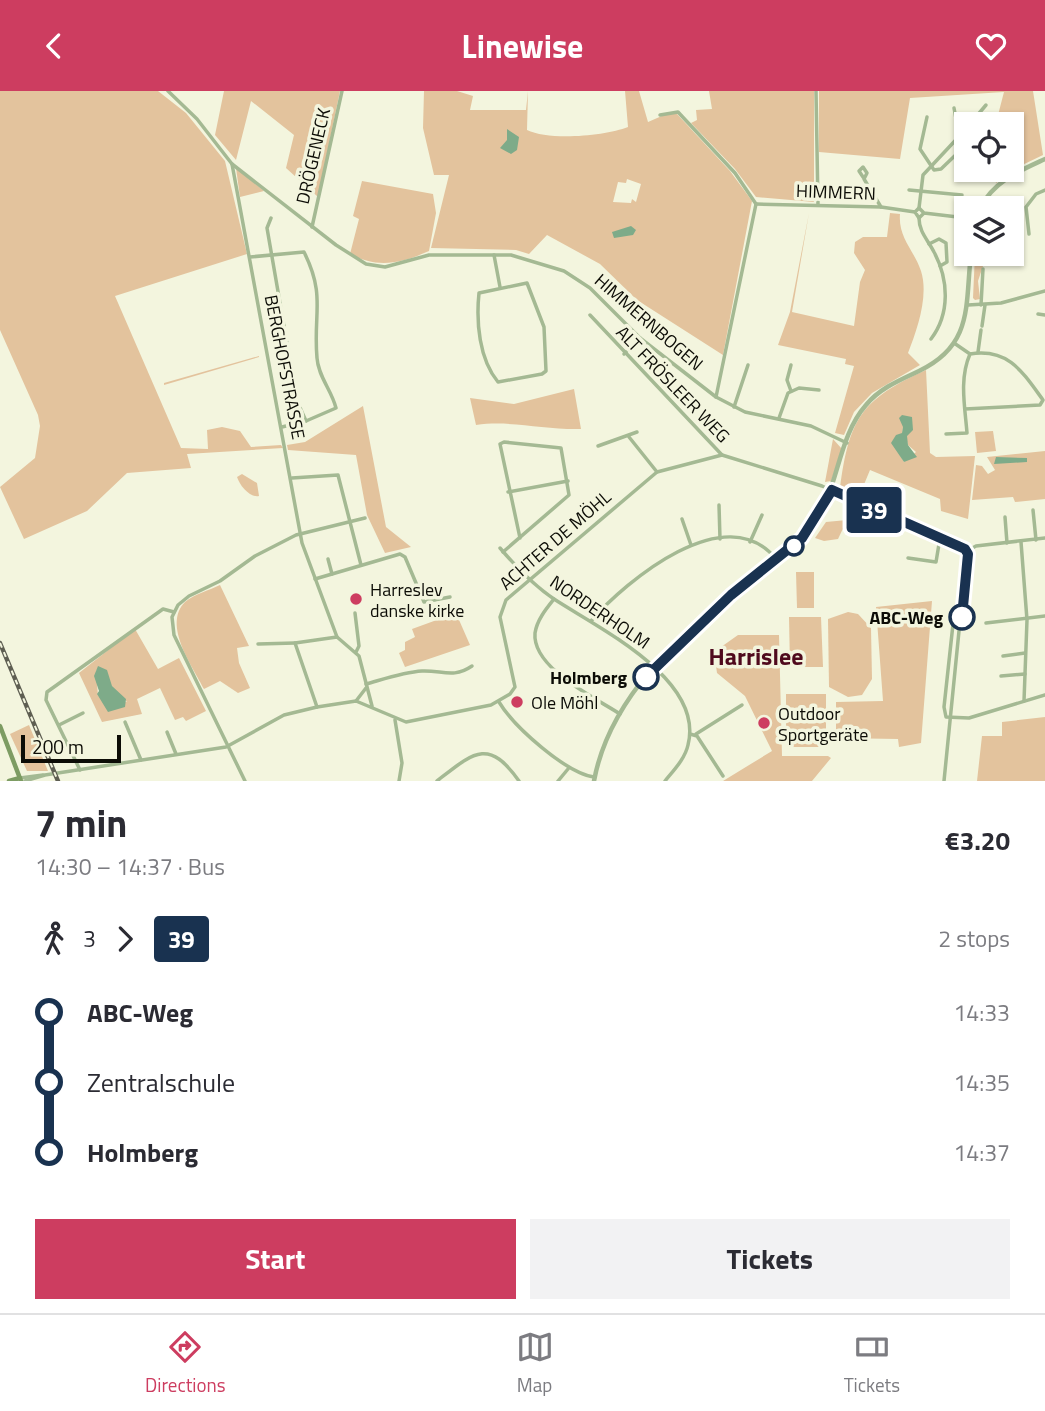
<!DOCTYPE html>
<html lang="en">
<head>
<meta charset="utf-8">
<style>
	:root { --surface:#fff; --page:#f2f2f3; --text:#2b2b33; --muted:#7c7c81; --line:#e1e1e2; --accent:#cd3d60 }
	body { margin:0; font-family:"Titillium Web",sans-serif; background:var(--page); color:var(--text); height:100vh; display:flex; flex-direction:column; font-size:26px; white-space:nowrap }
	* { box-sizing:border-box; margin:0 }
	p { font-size:23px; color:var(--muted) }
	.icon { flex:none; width:38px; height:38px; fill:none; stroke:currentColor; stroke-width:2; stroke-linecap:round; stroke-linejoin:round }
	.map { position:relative; height:690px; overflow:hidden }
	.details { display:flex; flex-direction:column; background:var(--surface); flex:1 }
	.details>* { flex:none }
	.badge { padding:0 14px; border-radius:5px; font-size:24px; line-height:46px }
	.fabs { position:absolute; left:954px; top:21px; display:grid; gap:14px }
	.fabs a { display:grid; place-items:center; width:70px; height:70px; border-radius:0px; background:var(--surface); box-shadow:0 2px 5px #0004; font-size:35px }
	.scale { position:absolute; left:21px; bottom:18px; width:100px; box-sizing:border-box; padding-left:7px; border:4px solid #0c0c06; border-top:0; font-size:19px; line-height:24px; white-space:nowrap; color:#0c0c06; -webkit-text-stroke:5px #f3f5de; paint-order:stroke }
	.map>.badge { position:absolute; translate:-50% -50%; box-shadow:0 0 0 4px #fff }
	.legs { display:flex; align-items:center; gap:10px; height:77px; padding:0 35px; font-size:23px }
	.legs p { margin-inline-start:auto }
	.head { display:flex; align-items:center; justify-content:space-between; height:119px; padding:0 35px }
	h1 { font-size:38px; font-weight:700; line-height:52px }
	.primary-button { display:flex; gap:14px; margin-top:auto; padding:14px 35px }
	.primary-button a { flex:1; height:80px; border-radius:0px; background:var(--accent); color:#fff; font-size:28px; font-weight:700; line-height:80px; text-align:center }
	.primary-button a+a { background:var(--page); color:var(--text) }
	ul { padding:0 35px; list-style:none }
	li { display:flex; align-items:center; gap:24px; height:70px; font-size:26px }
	li i { display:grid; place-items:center; width:10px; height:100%; margin:0 9px; background:currentColor }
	li i::after { content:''; width:18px; height:18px; margin:-9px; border:5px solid; border-radius:50%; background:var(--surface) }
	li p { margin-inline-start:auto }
	li:first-child i { background:linear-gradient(#0000 50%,currentColor 0) }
	li:last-child i { background:linear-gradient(currentColor 50%,#0000 0) }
	header { display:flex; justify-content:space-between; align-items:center; height:91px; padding:0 35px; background:var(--accent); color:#fff; font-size:32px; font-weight:700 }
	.tabs { display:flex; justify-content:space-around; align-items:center; height:98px; border-top:2px solid var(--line); background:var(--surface); font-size:19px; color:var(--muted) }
	.tabs a { display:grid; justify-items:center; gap:4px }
	.tabs .current { color:var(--accent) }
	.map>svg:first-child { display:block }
	.green { fill:#e3c39d; fill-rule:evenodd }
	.water { fill:#7eab89 }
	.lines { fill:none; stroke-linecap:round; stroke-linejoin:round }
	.minor { stroke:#a4b993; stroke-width:3.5 }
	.tertiary { stroke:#a4b993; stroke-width:4.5 }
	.secondary { stroke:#7d9c63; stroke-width:4.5 }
	.rail-casing { stroke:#5e5e52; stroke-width:4.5 }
	.rail { stroke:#f3f5de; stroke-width:2; stroke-dasharray:5; stroke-linecap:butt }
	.line-1-casing { stroke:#fff; stroke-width:16 }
	.line-1 { stroke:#193250; stroke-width:10 }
	.stop-1-dot { fill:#fff; stroke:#193250; stroke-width:3.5 }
	.poi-dot { fill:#cd3d60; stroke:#f3f5de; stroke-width:2.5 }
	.labels { text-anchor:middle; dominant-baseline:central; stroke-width:7; stroke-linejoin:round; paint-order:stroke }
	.street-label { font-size:18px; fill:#0c0c06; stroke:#f3f5de }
	.poi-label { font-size:18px; fill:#0c0c06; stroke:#f3f5de; text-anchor:start }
	.stop-label { font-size:18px; font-weight:bold; fill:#0c0c06; stroke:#f3f5de; text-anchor:end }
	.district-label { font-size:24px; font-weight:bold; fill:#4f0a1d; stroke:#f3f5de }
</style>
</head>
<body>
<header><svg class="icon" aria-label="back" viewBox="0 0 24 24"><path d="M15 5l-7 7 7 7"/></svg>Linewise<svg class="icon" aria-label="heart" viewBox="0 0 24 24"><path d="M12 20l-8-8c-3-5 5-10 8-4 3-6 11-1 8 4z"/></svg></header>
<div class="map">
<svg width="1045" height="690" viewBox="0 0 1045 690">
	<rect width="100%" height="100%" fill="#f3f5de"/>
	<g class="green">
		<path d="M0 0H158L186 22 225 70 247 163 115 205 181 357 208 358 207 339 222 336 240 340 251 356 281 354 283 357 187 363 191 377 127 382 87 420 24 448 0 396 35 367 40 335 38 324 0 239Z"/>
		<path d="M224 0H340L318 106 286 77 294 44 251 10 236 69 215 44Z"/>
		<path d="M424 0H457L473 5 470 19H526L528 0 527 39C549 50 605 45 628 36L625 0H639L648 31 671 21 677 23 730 80 752 110 723 264 637 209 600 173 547 144 529 163 516 159 431 157 449 84H434L423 37ZM627 88 641 93 636 111 632 108 631 112 613 111 618 91 626 92Z"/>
		<path d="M709 0H814V111L756 106 735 78 691 32 697 29 696 19 712 18Z"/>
		<path d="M819 0H1033L1043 64 1008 81 996 92 994 79H1012V33H991L998 24 1004 1 910 7 900 68 819 61Z"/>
		<path d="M236 77 264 100 240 106Z"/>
		<path d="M362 90 433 103 436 122 429 160C402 172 378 178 350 163L359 128 353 125Z"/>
		<path d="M809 122 792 221 854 235 860 191 865 179 854 162 855 151 863 146H887L890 122 900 123C898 147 914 159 921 180 929 205 917 239 908 262L920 274 872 302 854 321 844 344 835 342 854 275 845 273 846 268 778 254 790 221Z"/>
		<path d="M975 163H987L978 190 980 208 975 209 973 207Z"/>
		<path d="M259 265V266L164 294V292Z"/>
		<path d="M926 279 930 362 936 366 975 365 968 428 941 420 940 408 870 379 858 408 840 398C849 327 862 308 926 279ZM903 336 908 354 916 361 904 371 900 364Z"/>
		<path d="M574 298 581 338C545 339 511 329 476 334L470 307 514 313Z"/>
		<path d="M363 315 386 436 411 456 385 462 367 424 356 364 288 359 287 354 305 351Z"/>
		<path d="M993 340 996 360 977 362 975 341Z"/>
		<path d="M833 348 842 358 831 390 825 391Z"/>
		<path d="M1045 360V408L1015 411 1013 406 972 409 976 374 982 375 988 383 995 379 987 366Z"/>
		<path d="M242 383 257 392 259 405C250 407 240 395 237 386Z"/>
		<path d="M847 429 838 448 824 450 815 447 826 431Z"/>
		<path d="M796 481H814V517H797Z"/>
		<path d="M220 494 249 555 237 557 239 572 250 597 238 602 220 590 204 598C193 576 162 534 185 511 194 503 210 499 220 494Z"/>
		<path d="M932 510 921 652 899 656 898 648 836 647V611L883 610 876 516Z"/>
		<path d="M848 521 858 523 871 537 872 588 862 604 848 606 829 596 828 528Z"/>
		<path d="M456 522 470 554 405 576 399 562 405 559V551L415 546 412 538Z"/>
		<path d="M789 526H821L823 576H790Z"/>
		<path d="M135 538 158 578 179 567 206 620 186 630 183 626 175 629 160 597 137 608 142 623 102 631 79 582ZM96 579 127 611 98 605Z"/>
		<path d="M738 544H779L782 665H828L831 667 812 690H723L772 660 745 605 717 582 714 561Z"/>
		<rect x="786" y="603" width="40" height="53"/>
		<path d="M1045 626V690H977L982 645H1002V631Z"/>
		<path d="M29 634 48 680H27L10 643Z"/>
	</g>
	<g class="water">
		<path d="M507 38 519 46 517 59 511 63 500 57 507 49Z"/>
		<path d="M631 135 636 139 633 144 614 147 612 141Z"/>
		<path d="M902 324 912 326 913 339 907 345 908 354 917 366 904 371 891 352 896 344 902 342 903 336 899 327Z"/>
		<path d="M996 366 1027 367V371L994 373Z"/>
		<path d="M98 575 107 579 112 595 126 608 125 616 108 621 97 603 99 600 94 585Z"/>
	</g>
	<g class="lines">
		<g class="minor">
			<path d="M168 0 197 28 232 73 302 452 337 546 359 565 372 615"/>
			<path d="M816 0 818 114"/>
			<path d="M954 17 957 33 963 41"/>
			<path d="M660 24 678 21 735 82 756 113"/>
			<path d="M927 26 920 58 934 79 941 78 966 54"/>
			<path d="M970 33 986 14"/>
			<path d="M232 73 336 154 366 173 385 176 429 164H511L564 180 590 197 640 247 716 306 745 321 811 335 847 352"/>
			<path d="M863 86 859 80 863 76 867 82 864 88 881 116"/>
			<path d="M909 99 962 104"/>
			<path d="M756 113 881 116 915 121"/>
			<path d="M919 117 923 84 966 38"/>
			<path d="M924 122 919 127 915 121 919 117 924 122 966 127"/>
			<path d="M271 127 267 137 297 310 306 330"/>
			<path d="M919 127C919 141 928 149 934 161 949 189 950 223 931 248"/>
			<path d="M312 136 342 0"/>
			<path d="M1029 143 1026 116 1036 103 1045 99"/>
			<path d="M929 153 939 148 946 152 947 171 940 175"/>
			<path d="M494 164 500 196"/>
			<path d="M250 166 304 161C326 205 313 222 317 267 318 285 332 300 336 317L306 330 282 336"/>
			<path d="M527 192 544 236 546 280 542 283 498 291C479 268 476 231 479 202Z"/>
			<path d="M968 214 1001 212 1045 200"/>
			<path d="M981 214 983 178"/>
			<path d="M1038 223 1045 224"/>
			<path d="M590 224 722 364 822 395 967 460"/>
			<path d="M982 235 985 214"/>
			<path d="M954 252 970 263"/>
			<path d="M978 261 981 239"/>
			<path d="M624 263 640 247"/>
			<path d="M791 300 787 289 791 274"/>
			<path d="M716 306 756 113"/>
			<path d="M734 316 748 274"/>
			<path d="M779 327 788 302 799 297 819 299"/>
			<path d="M946 343 967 342C965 316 959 288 970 263 1008 257 1022 280 1043 309L1040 314 965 318"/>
			<path d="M629 346 657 381"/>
			<path d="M598 355 637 341"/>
			<path d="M292 387 338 384 361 474"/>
			<path d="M508 401 568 390"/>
			<path d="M719 414 720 448"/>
			<path d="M1033 419 1036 449"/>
			<path d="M1005 426 1007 452"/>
			<path d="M682 428 691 454"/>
			<path d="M750 451 762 424"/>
			<path d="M1021 451 1027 529 1024 610"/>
			<path d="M500 457C517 477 533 494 554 508 598 537 705 588 688 654 685 668 673 680 665 690"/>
			<path d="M967 460 976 455 1045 447"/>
			<path d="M503 461 569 404 561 357 504 351 500 353 520 447"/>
			<path d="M908 467 936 471 940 447"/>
			<path d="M328 468 332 483"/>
			<path d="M315 488 400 463 405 466 424 511 450 506"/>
			<path d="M554 508C546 518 537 529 535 542 532 577 594 606 620 623"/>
			<path d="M963 509 954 524 944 616 946 626 969 627 1045 604"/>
			<path d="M355 522 359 555 356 561"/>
			<path d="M591 530C626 490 726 406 776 468"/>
			<path d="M986 532 1045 525"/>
			<path d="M258 553 295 552"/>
			<path d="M1003 565 1025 562"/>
			<path d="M1001 585 1025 583"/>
			<path d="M366 593C384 588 404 581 422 580 442 579 453 588 472 575"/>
			<path d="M356 610 366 597"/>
			<path d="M499 611C514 636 566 682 594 686"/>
			<path d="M317 616 295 552 337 546"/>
			<path d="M395 629 402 672 399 690"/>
			<path d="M125 631 141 669"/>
			<path d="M59 634 83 622"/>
			<path d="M167 641 176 663"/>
			<path d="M690 643 697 645 723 685"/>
			<path d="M696 643 742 614"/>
			<path d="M80 679 46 609 47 601 163 518 174 521"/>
			<path d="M20 687 43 684"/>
			<path d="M25 690 45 684 226 656 284 624 317 616 356 610 406 631 491 614 510 603 515 596 500 526 506 509 657 381 722 364"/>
			<path d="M245 690 174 544 172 526 178 514 189 505 220 490 255 465 296 444 365 427"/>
			<path d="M437 690C473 662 488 646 519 690"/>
			<path d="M558 690 568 678"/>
			<path d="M944 690 967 460"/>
		</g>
		<g class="tertiary">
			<path d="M980 117C994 90 1019 80 1045 68"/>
			<path d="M594 690C609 608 678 545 741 496 765 476 794 459 813 434 839 398 837 347 866 314 880 297 900 289 919 280 974 254 965 213 971 163"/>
		</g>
		<g class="secondary">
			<path d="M0 635 21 690"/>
			<path d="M9 690 20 687"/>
		</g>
		<defs>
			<path id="rail" d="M0 552 58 690"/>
		</defs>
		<use href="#rail" class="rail-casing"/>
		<use href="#rail" class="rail"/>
	</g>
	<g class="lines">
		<defs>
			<path id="line-1" d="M646 586 731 504 802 447 832 399 965 458 968 463 962 526"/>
		</defs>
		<use href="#line-1" class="line-1-casing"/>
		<use href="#line-1" class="line-1"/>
	</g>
	<g class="stop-1-dot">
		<circle cx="794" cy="455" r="9"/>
		<circle cx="962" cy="526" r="12"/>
		<circle cx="646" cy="586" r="12"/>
	</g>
	<g class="poi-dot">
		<circle cx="356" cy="508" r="7"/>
		<circle cx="517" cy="611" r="7"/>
		<circle cx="764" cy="632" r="7"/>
	</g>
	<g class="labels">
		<g class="street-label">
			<text transform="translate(313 65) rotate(-77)">DRÖGENECK</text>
			<text transform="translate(836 101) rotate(2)">HIMMERN</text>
			<text transform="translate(649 231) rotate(41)">HIMMERNBOGEN</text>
			<text transform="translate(285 276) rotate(79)">BERGHOFSTRASSE</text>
			<text transform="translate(673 293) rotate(46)">ALT FRÖSLEER WEG</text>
			<text transform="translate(555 449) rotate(-41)">ACHTER DE MÖHL</text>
			<text transform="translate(600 521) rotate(34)">NORDERHOLM</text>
		</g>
		<g class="poi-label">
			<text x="370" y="498">Harreslev<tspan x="370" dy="21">danske kirke</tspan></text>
			<text x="531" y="611">Ole Möhl</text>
			<text x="778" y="622">Outdoor<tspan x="778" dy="21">Sportgeräte</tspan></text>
		</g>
		<g class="stop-label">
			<text x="943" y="526">ABC-Weg</text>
			<text x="627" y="586">Holmberg</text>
		</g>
		<g class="district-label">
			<text x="756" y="565">Harrislee</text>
		</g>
	</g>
</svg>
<div class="fabs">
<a><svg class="icon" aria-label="locate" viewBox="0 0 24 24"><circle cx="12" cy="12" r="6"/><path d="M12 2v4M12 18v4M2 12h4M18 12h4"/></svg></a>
<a><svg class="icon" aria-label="layers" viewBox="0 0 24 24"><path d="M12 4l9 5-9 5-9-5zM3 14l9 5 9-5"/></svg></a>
</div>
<div class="scale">200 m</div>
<b class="badge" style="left:874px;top:419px;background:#193250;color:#fff">39</b>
</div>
<section class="details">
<div class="head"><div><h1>7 min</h1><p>14:30 – 14:37 · Bus</p></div><b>€3.20</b></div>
<div class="legs"><svg class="icon" aria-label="walk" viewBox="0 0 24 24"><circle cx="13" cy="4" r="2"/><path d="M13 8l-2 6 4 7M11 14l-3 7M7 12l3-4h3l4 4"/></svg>3<svg class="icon" aria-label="forward" viewBox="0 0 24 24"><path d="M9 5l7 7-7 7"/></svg><b class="badge" style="background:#193250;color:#fff">39</b><p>2 stops</p></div>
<ul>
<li><i style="color:#193250"></i><b>ABC-Weg</b><p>14:33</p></li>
<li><i style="color:#193250"></i><span>Zentralschule</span><p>14:35</p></li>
<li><i style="color:#193250"></i><b>Holmberg</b><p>14:37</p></li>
</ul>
<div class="primary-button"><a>Start</a><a>Tickets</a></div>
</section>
<nav class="tabs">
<a class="current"><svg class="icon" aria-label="directions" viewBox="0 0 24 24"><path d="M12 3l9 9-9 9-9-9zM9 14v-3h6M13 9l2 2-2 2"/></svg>Directions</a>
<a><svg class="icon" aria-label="map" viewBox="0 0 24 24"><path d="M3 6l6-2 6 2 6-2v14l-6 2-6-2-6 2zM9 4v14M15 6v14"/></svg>Map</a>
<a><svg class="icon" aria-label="tickets" viewBox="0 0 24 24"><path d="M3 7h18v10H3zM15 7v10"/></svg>Tickets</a>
</nav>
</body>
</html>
